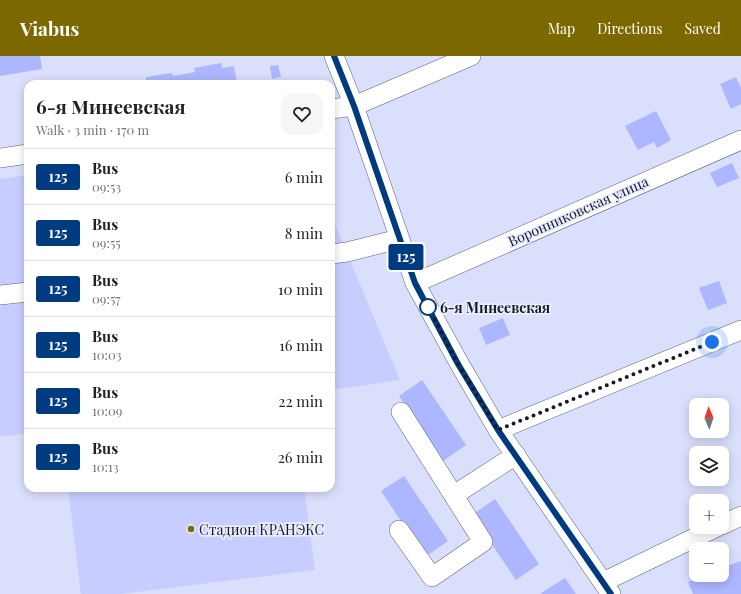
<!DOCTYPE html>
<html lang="en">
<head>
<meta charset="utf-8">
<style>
	:root { --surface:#fff; --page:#f6f6f6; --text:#222; --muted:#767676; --line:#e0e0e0; --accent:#7b6900 }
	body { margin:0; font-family:"Playfair Display",serif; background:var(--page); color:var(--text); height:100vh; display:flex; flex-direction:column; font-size:15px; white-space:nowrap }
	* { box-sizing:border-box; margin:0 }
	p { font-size:13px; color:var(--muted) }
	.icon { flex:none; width:22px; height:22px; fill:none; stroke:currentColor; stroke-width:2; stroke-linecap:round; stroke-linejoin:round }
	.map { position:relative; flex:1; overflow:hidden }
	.drawer { position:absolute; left:24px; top:24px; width:311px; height:412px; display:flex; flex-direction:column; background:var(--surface); border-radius:12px; box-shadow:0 2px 10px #0003 }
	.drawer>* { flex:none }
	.badge { padding:0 8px; border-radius:3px; font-size:14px; line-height:26px }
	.needle { width:26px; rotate:358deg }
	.buttons { position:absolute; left:689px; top:342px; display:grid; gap:8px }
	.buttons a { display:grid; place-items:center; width:40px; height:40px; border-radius:8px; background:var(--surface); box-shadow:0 2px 10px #0003; font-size:20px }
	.you { position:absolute; width:20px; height:20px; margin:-10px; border:3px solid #fff; border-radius:50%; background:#1a73e8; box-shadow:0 0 0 6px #1a73e833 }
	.map>.badge { position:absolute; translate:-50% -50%; box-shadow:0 0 0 2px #fff }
	.round { display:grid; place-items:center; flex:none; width:42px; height:42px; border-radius:12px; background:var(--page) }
	.head { display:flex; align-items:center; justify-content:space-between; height:68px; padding:0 12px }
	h1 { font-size:19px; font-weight:700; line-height:30px }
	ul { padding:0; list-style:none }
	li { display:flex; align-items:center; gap:12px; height:56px; padding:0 12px; border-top:1px solid var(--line) }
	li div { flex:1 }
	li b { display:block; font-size:15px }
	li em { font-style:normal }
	li .badge { min-width:44px; font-weight:700; text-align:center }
	header { display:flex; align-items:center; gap:24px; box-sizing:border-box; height:56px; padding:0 20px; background:var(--accent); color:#fff }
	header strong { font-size:19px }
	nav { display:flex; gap:22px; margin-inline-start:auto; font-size:14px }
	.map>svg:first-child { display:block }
	.green { fill:#c7ceff }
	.building { fill:#adb7ff }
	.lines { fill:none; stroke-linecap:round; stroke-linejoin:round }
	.minor-casing { stroke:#5e627b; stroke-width:20 }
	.minor { stroke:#fff; stroke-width:19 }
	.line-casing { stroke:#fff; stroke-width:9 }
	.line { stroke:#003b80; stroke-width:6 }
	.walk { stroke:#181923; stroke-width:4; stroke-dasharray:0 7.2 }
	.stop-dot { fill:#fff; stroke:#003b80; stroke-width:2 }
	.poi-dot { fill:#7b6900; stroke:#e9edfe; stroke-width:1.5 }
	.labels { text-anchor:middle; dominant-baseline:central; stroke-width:3.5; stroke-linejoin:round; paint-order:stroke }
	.street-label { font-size:14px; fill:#181923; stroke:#e9edfe }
	.stop-label { font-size:14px; font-weight:bold; fill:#181923; stroke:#e9edfe; text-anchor:start }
	.poi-label { font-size:14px; fill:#181923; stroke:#e9edfe; text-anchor:start }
</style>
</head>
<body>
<header>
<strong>Viabus</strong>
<nav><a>Map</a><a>Directions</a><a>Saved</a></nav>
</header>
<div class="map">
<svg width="741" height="538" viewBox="0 0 741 538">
	<rect width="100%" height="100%" fill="#dadffc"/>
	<g class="green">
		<path d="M28 119V377L0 381V123Z"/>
		<path d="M331 159 400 324 331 334Z"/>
		<path d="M68 432H304L315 514 120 538H81Z"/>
	</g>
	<g class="building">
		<path d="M0 0H40L42 13 0 20Z"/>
		<path d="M221 7 222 12 234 10 237 28H136V26L146 24V21L172 17 173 20 195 16 194 12Z"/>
		<path d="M278 9 281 21 272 23 270 10Z"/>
		<path d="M736 21 741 32V48L731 53 720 28Z"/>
		<path d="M656 55 671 84 657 92 654 86 638 94 625 70Z"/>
		<path d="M732 107 739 122 717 131 710 117Z"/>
		<path d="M719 225 727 247 708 254 699 232Z"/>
		<path d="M503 262 510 279 486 289 479 272Z"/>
		<path d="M422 324 466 389 443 405 399 340Z"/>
		<path d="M404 420 448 485 425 501 381 435Z"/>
		<path d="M495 443 539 508 516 524 472 459Z"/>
		<path d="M741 505V538H693L688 526 706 519H722V512Z"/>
		<path d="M565 522 576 538H542L541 537Z"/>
	</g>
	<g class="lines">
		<defs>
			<g id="minor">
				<path d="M334 0 354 50 415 227 459 307 498 374 611 538"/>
				<path d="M331 53 354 50 471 0"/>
				<path d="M0 102 28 98"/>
				<path d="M331 198 347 196 399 183"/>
				<path d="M415 227 741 84"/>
				<path d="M0 239 28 236"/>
				<path d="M498 374 741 274"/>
				<path d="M454 439 516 399"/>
				<path d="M722 469 741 460"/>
				<path d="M399 474 432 521 483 486 401 356"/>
				<path d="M603 526 717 471"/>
			</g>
		</defs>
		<use href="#minor" class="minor-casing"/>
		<use href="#minor" class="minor"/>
	</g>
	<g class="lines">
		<defs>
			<path id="line" d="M334 0 354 50 415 227 458 308 498 374 611 538"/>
		</defs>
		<use href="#line" class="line-casing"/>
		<use href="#line" class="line"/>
		<path class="walk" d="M428 251 458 308 498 374 712 286"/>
	</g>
	<circle class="stop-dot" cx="428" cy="251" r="8"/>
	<circle class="poi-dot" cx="191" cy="473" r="4"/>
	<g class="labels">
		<g class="street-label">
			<text transform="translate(578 155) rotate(-24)">Воронниковская улица</text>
		</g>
		<g class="stop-label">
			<text x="440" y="251">6-я Минеевская</text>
		</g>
		<g class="poi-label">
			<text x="199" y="473">Стадион КРАНЭКС</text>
		</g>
	</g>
</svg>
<div class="buttons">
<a><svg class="needle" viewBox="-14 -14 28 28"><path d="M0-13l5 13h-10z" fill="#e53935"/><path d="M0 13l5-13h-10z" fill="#767676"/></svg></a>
<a><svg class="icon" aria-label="layers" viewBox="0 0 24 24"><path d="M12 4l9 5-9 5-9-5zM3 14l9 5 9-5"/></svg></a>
<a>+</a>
<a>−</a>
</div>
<div class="you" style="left:712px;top:286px"></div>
<b class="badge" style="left:406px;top:201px;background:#003b80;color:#fff">125</b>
<section class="drawer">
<div class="head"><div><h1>6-я Минеевская</h1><p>Walk · 3 min · 170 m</p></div><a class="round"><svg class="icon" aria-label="heart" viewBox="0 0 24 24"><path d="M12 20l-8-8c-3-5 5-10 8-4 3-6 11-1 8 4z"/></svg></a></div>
<ul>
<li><span class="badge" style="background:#003b80;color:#fff">125</span><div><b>Bus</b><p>09:53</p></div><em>6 min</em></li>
<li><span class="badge" style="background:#003b80;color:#fff">125</span><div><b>Bus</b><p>09:55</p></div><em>8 min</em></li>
<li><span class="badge" style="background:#003b80;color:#fff">125</span><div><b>Bus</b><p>09:57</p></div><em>10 min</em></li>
<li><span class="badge" style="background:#003b80;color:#fff">125</span><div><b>Bus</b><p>10:03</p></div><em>16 min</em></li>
<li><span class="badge" style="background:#003b80;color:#fff">125</span><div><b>Bus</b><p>10:09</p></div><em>22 min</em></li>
<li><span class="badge" style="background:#003b80;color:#fff">125</span><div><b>Bus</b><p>10:13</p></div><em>26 min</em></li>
</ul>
</section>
</div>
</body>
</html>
